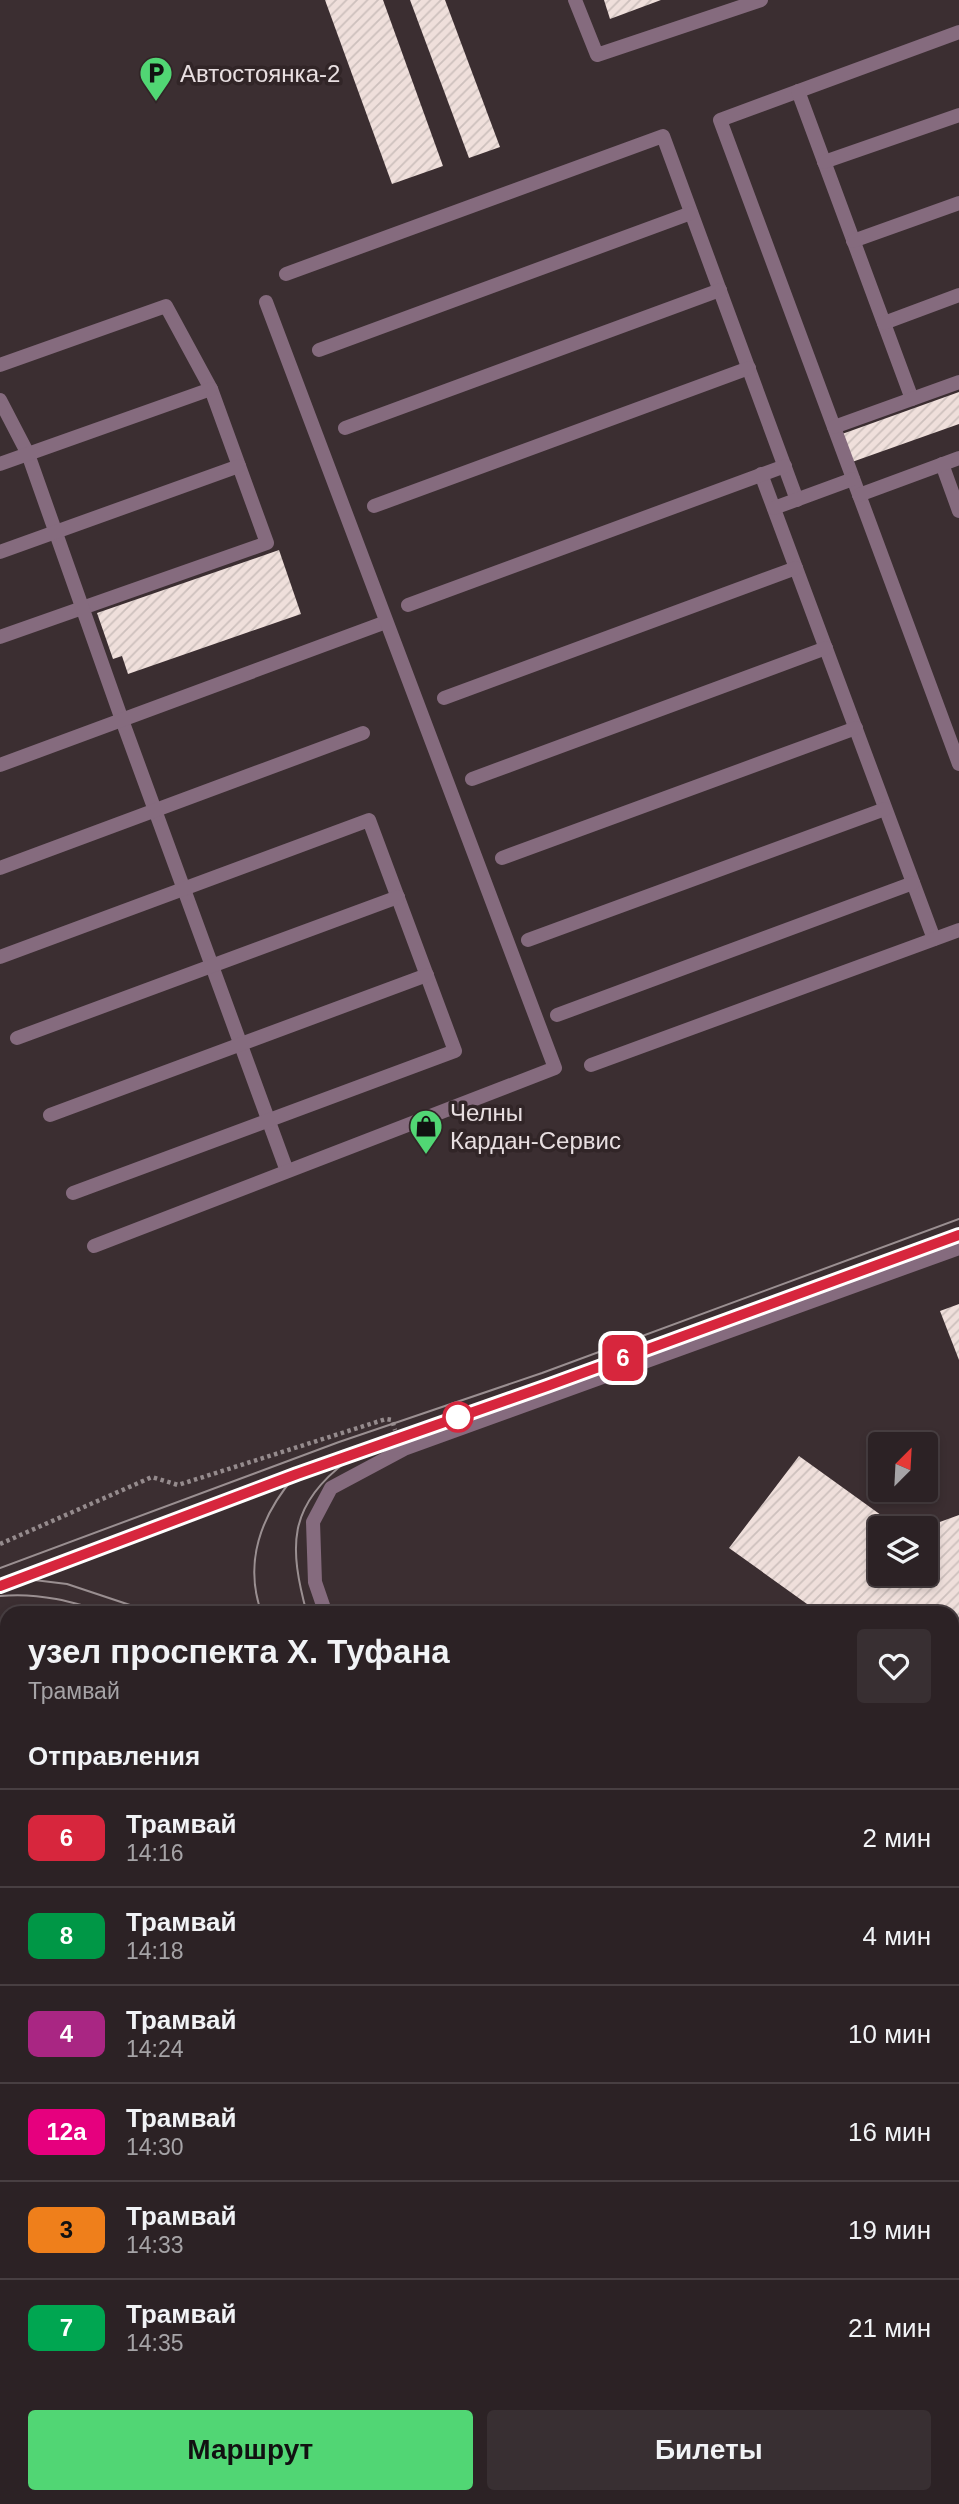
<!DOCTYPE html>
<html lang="ru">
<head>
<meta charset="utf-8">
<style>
	:root { --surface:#2c2225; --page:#382f32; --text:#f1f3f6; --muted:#a6a4a7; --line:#483f42; --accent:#51d674 }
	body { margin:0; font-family:Helvetica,sans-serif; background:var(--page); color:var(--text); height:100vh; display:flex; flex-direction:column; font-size:26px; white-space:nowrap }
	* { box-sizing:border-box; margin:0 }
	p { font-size:23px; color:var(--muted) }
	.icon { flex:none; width:38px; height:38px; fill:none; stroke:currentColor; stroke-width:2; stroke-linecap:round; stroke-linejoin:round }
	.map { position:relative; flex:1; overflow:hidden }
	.drawer { position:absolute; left:0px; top:1606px; width:959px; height:898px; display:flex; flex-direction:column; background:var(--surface); border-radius:21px 21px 0 0; box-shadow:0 4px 10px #0003,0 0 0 2px var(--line) }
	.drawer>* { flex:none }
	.badge { padding:0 14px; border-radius:10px; font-size:24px; line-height:46px }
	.needle { width:46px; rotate:24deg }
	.buttons { position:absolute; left:868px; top:1432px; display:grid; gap:14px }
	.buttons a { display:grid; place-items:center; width:70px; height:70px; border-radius:7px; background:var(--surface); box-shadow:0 4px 10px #0003,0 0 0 2px var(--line); font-size:35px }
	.map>.badge { position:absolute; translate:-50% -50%; box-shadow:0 0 0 4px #fff }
	h2 { padding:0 28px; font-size:26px; line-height:63px }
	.round { display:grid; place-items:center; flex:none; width:74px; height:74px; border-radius:7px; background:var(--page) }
	.headline { display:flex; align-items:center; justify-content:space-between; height:119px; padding:0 28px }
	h1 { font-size:33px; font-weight:600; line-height:52px }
	.primary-button { display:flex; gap:14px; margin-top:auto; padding:14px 28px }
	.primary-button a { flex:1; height:80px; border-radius:7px; background:var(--accent); color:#111; font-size:28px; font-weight:600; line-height:80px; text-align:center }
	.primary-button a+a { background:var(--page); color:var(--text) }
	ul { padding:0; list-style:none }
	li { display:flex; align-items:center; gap:21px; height:98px; padding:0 28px; border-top:2px solid var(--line) }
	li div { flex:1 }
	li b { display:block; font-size:26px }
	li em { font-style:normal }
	li .badge { min-width:77px; font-weight:700; text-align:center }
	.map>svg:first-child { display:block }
	.grass { fill:url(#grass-tufts) }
	.building { fill:url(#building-hatch) }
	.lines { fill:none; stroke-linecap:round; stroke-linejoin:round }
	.path { stroke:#958b8d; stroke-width:4.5; stroke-dasharray:3.5 3.5; stroke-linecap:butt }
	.service { stroke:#856b7e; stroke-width:14 }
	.minor { stroke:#856b7e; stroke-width:14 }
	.primary { stroke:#d6a2c9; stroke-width:18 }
	.tram { stroke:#9a8f91; stroke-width:2 }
	.line-casing { stroke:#fff; stroke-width:16 }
	.line { stroke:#d7263d; stroke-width:10 }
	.stop-dot { fill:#fff; stroke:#d7263d; stroke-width:3.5 }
	.labels { text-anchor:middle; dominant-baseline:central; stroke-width:7; stroke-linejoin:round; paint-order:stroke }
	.poi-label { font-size:24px; fill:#e8dfe1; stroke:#312527; text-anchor:start }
</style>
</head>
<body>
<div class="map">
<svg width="959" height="2504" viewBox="0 0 959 2504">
	<defs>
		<pattern id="grass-tufts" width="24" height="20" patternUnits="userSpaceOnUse" patternTransform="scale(1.75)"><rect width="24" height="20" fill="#663b0b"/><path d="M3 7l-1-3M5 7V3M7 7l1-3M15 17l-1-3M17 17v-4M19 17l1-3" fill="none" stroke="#7c572e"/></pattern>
		<pattern id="building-hatch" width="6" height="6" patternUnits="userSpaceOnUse" patternTransform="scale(1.75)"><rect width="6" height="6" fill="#efdfdb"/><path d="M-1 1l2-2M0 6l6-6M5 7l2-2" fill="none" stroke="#cdc0bd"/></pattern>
	</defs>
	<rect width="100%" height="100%" fill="#3b2e31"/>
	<g class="grass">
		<path d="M0 2425 7 2427V2497H245L271 2504H0Z"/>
		<path d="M959 2441V2492L952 2495V2443Z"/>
		<path d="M799 2497H945L926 2504H780Z"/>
	</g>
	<g class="building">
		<path d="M325 0H383L443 166 392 184Z"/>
		<path d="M410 0H445L500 147 469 158Z"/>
		<path d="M604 0H661L610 19Z"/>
		<path d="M959 392V424L852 462 842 434Z"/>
		<path d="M279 550 301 614 128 674 122 656 113 659 97 613Z"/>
		<path d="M959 1304V1360L940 1311Z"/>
		<path d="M799 1456 899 1528H880V1573H926V1527L959 1515V1630L952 1633V1614H821L729 1548Z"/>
		<path d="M959 1687V1741L952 1744V1690Z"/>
		<path d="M0 1846 7 1863V1871L0 1874Z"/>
	</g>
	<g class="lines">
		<g class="path">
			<path d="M0 1544 152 1477 178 1485 386 1419 392 1420 395 1430"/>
			<path d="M0 1625H7"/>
			<path d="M0 2269 7 2271"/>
		</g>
		<g class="service">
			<path d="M575 0 597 55 761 0"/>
			<path d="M959 32 720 120 959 764"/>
			<path d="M798 91 912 399"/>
			<path d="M824 162 959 115"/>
			<path d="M853 241 959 203"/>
			<path d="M286 274 663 136 797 500"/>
			<path d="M884 323 959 295"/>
			<path d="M319 350 691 213"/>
			<path d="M0 365 166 306 211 389 267 543 0 637"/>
			<path d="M0 400 28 454 122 720 287 1171"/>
			<path d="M834 427 959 382"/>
			<path d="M345 428 720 290"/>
			<path d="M0 464 211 389"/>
			<path d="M942 464 959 511"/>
			<path d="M761 474 934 939"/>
			<path d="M374 506 749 368"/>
			<path d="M774 508 853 479"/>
			<path d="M0 552 239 466"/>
			<path d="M408 605 785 466"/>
			<path d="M444 698 796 568"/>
			<path d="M0 765 386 622"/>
			<path d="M472 779 826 648"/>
			<path d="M502 858 856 728"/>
			<path d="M0 868 363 733"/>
			<path d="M528 940 885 809"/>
			<path d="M0 957 369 820 455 1051 73 1193"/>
			<path d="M557 1015 913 883"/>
			<path d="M17 1038 398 897"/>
			<path d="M591 1065 959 930"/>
			<path d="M50 1115 427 975"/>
			<path d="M94 1246 555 1068 266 302"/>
			<path d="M326 1614 315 1582 313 1522 331 1488 404 1449 959 1248"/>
			<path d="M634 2497 635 2504"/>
		</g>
		<path class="minor" d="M859 495 959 458"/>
		<g class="primary">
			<path d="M0 2395 7 2397"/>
			<path d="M952 2419 959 2416"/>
			<path d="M357 2497 382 2504"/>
			<path d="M710 2504 729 2497"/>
		</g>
		<g class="tram">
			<path d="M0 1568 339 1442 542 1373 959 1219"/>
			<path d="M26 1579 67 1584 157 1614"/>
			<path d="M0 1586 297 1474 547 1386 959 1235"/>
			<path d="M0 1596C39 1592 74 1602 111 1614"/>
			<path d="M262 1614C243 1563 261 1515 295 1476"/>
			<path d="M307 1614C289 1547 287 1506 347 1461"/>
			<path d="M952 1907 959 1915"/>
			<path d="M952 1937 959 1945"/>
		</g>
	</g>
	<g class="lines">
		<defs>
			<path id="line" d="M0 1586 297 1474 547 1386 959 1235"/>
		</defs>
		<use href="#line" class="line-casing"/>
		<use href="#line" class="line"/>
	</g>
	<defs>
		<symbol id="parking-pin" viewBox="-11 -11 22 30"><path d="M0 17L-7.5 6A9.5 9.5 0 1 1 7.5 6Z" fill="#51d674" stroke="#312527"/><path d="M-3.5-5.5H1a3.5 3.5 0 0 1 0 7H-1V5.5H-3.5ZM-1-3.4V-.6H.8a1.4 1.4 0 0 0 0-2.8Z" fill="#111"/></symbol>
		<symbol id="shop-pin" viewBox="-11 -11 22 30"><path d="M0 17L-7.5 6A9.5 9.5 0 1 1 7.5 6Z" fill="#51d674" stroke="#312527"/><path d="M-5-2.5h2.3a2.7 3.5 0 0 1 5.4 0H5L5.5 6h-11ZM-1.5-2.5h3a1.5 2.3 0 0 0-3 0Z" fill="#111"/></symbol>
	</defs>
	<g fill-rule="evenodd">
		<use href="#parking-pin" x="137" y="54" width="38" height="52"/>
		<use href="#shop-pin" x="407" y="1107" width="38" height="52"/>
	</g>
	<circle class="stop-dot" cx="458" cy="1417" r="14"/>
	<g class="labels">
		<g class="poi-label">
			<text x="180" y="73">Автостоянка-2</text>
			<text x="450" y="1112">Челны<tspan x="450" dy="28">Кардан-Сервис</tspan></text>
		</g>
	</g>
</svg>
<div class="buttons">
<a><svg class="needle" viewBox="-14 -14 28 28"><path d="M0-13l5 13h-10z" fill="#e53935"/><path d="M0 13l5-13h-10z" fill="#a6a4a7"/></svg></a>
<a><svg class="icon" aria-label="layers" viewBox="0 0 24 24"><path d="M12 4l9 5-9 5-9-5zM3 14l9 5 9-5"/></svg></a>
</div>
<b class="badge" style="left:623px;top:1358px;background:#d7263d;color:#fff">6</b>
<section class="drawer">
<div class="headline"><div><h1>узел проспекта Х. Туфана</h1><p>Трамвай</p></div><a class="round"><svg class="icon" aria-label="heart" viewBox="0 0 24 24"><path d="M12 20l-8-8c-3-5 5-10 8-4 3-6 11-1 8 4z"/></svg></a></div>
<h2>Отправления</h2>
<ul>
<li><span class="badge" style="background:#d7263d;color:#fff">6</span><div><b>Трамвай</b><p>14:16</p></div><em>2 мин</em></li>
<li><span class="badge" style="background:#009746;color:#fff">8</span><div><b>Трамвай</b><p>14:18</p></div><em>4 мин</em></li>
<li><span class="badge" style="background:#a92683;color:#fff">4</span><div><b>Трамвай</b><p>14:24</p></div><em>10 мин</em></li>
<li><span class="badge" style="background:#e6007e;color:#fff">12а</span><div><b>Трамвай</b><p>14:30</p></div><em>16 мин</em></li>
<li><span class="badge" style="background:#ef7f1b;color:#111">3</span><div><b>Трамвай</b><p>14:33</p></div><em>19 мин</em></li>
<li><span class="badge" style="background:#00a651;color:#fff">7</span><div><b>Трамвай</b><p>14:35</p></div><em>21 мин</em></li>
</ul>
<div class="primary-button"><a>Маршрут</a><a>Билеты</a></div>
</section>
</div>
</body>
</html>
